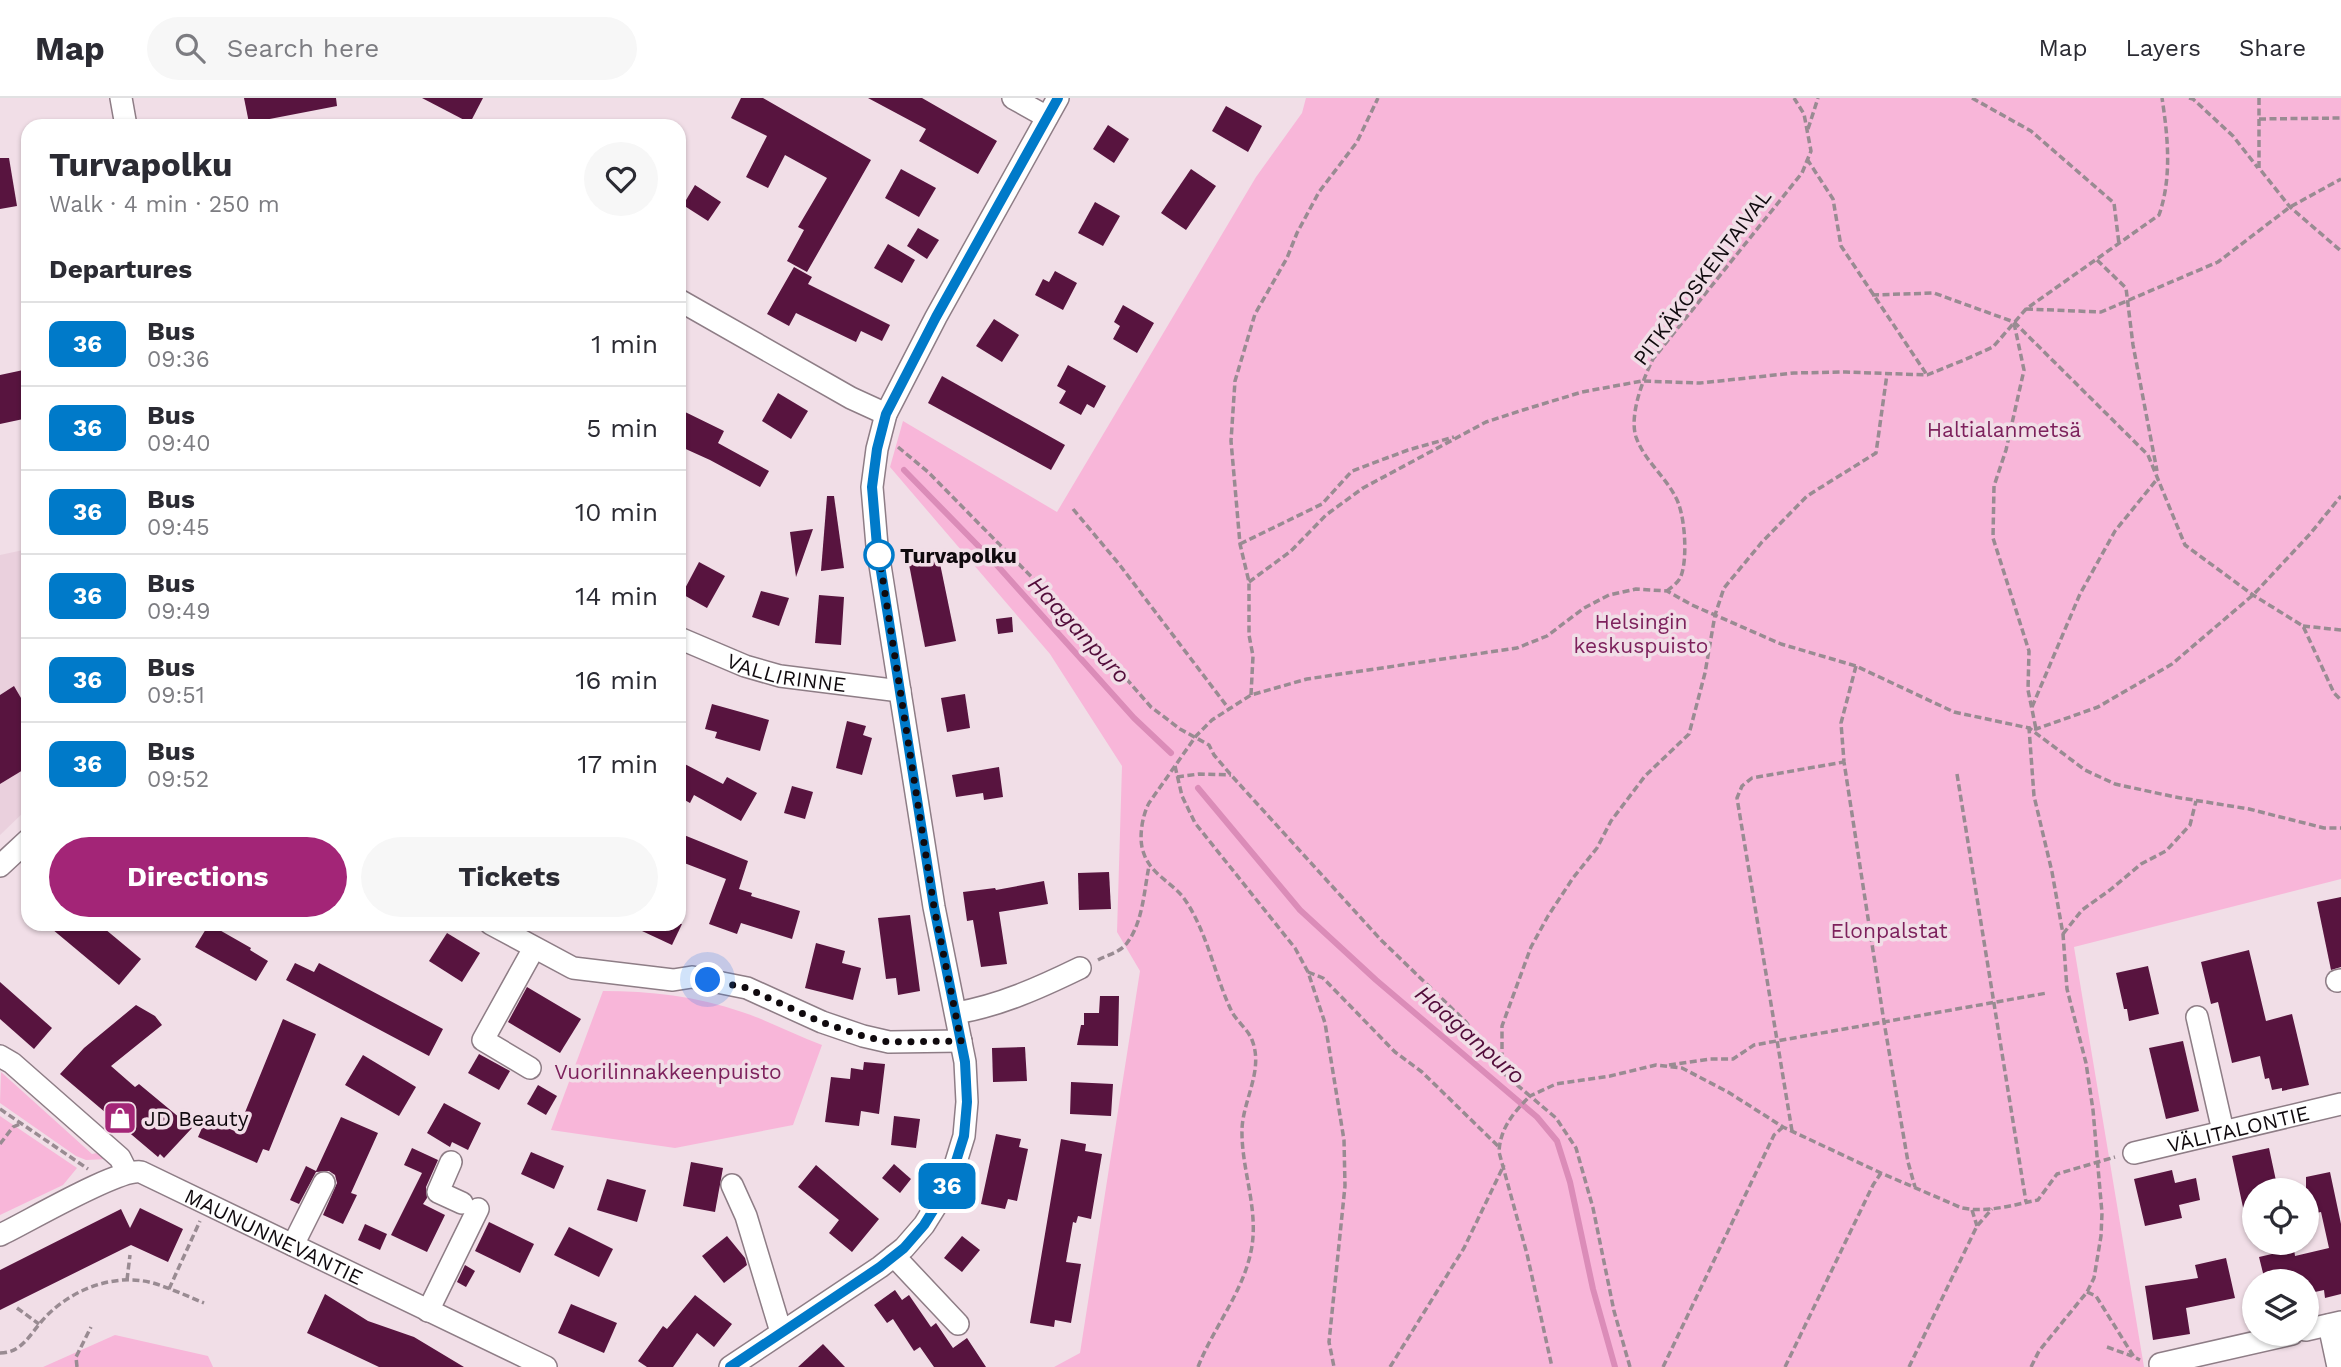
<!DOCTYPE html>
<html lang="en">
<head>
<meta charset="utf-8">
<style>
	:root { --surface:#fff; --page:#f7f7f7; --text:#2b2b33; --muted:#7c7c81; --line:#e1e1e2; --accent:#a32577 }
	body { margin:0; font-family:"Work Sans",sans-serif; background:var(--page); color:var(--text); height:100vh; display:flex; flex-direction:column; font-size:26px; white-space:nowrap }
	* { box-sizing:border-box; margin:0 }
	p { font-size:23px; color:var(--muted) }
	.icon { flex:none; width:38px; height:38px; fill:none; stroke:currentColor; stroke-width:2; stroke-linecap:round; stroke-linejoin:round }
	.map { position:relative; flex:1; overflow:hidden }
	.sheet { position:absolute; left:21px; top:21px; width:665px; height:812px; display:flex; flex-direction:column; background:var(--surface); border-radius:21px; box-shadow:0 2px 5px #0004 }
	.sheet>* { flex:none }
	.badge { padding:0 14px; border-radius:10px; font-size:24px; line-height:46px }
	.buttons { position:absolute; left:2242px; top:1080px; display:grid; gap:14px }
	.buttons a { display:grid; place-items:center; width:77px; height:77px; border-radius:50%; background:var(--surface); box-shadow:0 2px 5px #0004; font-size:35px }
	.you { position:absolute; width:35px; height:35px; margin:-18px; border:5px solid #fff; border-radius:50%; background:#1a73e8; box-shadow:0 0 0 10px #1a73e833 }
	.map>.badge { position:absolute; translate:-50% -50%; box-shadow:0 0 0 4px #fff }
	h2 { padding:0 28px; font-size:26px; line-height:63px }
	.round { display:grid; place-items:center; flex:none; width:74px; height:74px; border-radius:37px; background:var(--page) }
	.summary { display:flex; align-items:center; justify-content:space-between; height:119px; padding:0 28px }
	h1 { font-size:33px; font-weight:700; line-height:52px }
	.primary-button { display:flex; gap:14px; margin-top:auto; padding:14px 28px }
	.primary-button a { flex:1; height:80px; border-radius:42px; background:var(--accent); color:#fff; font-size:28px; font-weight:700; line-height:80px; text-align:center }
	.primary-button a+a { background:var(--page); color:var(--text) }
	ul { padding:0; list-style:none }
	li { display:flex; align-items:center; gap:21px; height:84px; padding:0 28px; border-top:2px solid var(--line) }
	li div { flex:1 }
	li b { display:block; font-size:26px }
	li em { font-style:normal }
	li .badge { min-width:77px; font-weight:700; text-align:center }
	header { display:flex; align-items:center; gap:42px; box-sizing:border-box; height:98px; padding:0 35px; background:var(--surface); border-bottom:2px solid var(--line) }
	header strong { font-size:33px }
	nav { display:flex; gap:38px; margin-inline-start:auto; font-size:24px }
	.search { width:490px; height:63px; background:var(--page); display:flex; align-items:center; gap:18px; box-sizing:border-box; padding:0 24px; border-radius:38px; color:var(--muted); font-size:26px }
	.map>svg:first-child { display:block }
	.built { fill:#ead0dd }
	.green { fill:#f8b6d9 }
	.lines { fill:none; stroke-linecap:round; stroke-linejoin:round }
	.stream { stroke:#db8cb8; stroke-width:6 }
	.building { fill:#58143f }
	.minor-casing { stroke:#8e7d86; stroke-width:24 }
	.path { stroke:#998b92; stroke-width:3.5; stroke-dasharray:7 3.5; stroke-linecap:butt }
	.minor { stroke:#fff; stroke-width:21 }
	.line-casing { stroke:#fff; stroke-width:16 }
	.line { stroke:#007ac9; stroke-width:10 }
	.walk { stroke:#100a0e; stroke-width:7; stroke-dasharray:0 12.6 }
	.stop-dot { fill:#fff; stroke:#007ac9; stroke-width:3.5 }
	.labels { text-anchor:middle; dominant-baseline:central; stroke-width:7; stroke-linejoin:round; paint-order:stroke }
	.street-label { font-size:21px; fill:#100a0e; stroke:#f1dee7 }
	.park-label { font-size:21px; fill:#7d215c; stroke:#f1dee7 }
	.stop-label { font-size:21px; font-weight:bold; fill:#100a0e; stroke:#f1dee7; text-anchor:start }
	.poi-label { font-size:21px; fill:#100a0e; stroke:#f1dee7; text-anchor:start }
	.water-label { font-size:23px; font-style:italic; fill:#520c3a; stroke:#f1dee7 }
</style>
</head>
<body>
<header>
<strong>Map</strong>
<div class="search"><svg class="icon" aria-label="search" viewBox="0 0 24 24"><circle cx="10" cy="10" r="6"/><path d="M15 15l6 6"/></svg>Search here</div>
<nav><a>Map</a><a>Layers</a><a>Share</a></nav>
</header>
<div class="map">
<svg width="2341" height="1269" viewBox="0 0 2341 1269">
	<rect width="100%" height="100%" fill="#f1dee7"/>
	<path class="built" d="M28 451V710L0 737V457Z"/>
	<g class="green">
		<path d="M1306 0H2341V781L2074 849 2144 1269H1054L1080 1255 1140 873 1117 834 1122 668 1050 556 890 369 903 323 1057 414 1256 79 1302 15Z"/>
		<path d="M603 893C650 893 696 898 742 914 769 923 795 937 822 947L793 1027 675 1050 551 1032Z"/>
		<path d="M1 974 92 1056 102 1054 107 1061 86 1062 76 1058 0 1005Z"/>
		<path d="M0 1018 77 1070 63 1087 0 1117Z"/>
		<path d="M115 1237 208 1258 213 1269H43Z"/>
	</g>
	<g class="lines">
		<g class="stream">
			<path d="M904 372 995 465 1134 620 1171 655"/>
			<path d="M1198 690 1300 812 1376 882 1537 1019 1557 1043 1570 1084 1593 1191 1615 1269"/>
		</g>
	</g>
	<g class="building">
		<path d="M244 0H336L337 8 249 25Z"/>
		<path d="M422 0H483L470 25Z"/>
		<path d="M741 0H763L871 62 807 174 787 163 804 132 798 129 827 80 785 57 768 90 746 79 767 38 731 20Z"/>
		<path d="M868 0H922L997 43 978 76 919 43 926 31Z"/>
		<path d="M1226 8 1262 28 1248 54 1212 33Z"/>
		<path d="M1108 27 1129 41 1114 65 1093 51Z"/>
		<path d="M0 60H9L17 108 0 111Z"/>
		<path d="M901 71 936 90 919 119 885 100Z"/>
		<path d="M1191 71 1216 88 1186 132 1161 115Z"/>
		<path d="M695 87 721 104 708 123 683 107Z"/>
		<path d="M1095 104 1120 118 1103 148 1078 135Z"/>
		<path d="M918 130 939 142 927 161 907 148Z"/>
		<path d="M888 146 915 162 902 185 874 170Z"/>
		<path d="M794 169 812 179 808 186 890 227 882 243 861 233 856 244 796 215 789 228 767 216Z"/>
		<path d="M1055 173 1077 185 1063 212 1035 197 1043 181 1049 184Z"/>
		<path d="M1123 207 1154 225 1137 255 1113 241 1120 228 1114 224Z"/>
		<path d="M994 221 1019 237 1002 264 976 248Z"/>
		<path d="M1068 267 1106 288 1094 310 1087 306 1081 317 1059 305 1066 293 1057 288Z"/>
		<path d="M28 271V320L0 326V277Z"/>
		<path d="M942 278 1065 347 1051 372 928 305Z"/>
		<path d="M778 295 808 313 791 341 762 323Z"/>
		<path d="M679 311 724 333 718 345 769 373 760 389 710 362 679 348Z"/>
		<path d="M827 398H834L844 470 821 473Z"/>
		<path d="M813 431 796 479 790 434Z"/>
		<path d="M937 451 956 543 925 549 907 456Z"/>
		<path d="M699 464 725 478 707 510 682 496Z"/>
		<path d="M761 493 789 500 779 528 752 519Z"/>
		<path d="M819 497 844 499 841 547 815 545Z"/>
		<path d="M1012 519 1013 534 998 536 996 521Z"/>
		<path d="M14 588 28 612V669L0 686V597Z"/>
		<path d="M965 596 970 630 947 634 941 600Z"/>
		<path d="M712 606 769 622 760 653 715 640 717 634 705 631Z"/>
		<path d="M847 623 866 628 863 637 872 640 862 677 836 670Z"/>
		<path d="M679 663 723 686 727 679 757 695 741 723 694 697 690 705 679 699Z"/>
		<path d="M999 669 1003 699 984 702 983 695 956 699 952 677Z"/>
		<path d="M792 688 813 694 805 721 784 715Z"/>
		<path d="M679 735 748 763 739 791 752 795 751 798 800 813 792 841 741 825 737 836 709 826 726 781 679 763Z"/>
		<path d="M1109 774 1111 811 1079 812 1078 775Z"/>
		<path d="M1044 783 1048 806 999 814 1007 866 981 869 973 822 967 823 963 794 995 790 996 792Z"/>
		<path d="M2341 799V869L2331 872 2317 804Z"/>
		<path d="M910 817 920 893 898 897 896 880 886 881 878 820Z"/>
		<path d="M46 826H99L141 861 119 887Z"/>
		<path d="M209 826 251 850 250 852 268 863 256 883 195 849Z"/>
		<path d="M627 826H682L672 847Z"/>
		<path d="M447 835 480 855 462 884 429 863Z"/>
		<path d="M816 845 845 853 842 865 861 870 853 902 805 890Z"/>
		<path d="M2249 852 2266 923 2292 916 2309 987 2282 993V990L2272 992 2269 980 2265 981 2260 958 2232 965 2218 904 2211 906 2201 864Z"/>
		<path d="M295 865 314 874 319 865 443 931 429 958 286 882Z"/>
		<path d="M2148 868 2159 916 2129 923 2127 911H2124L2116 875Z"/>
		<path d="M0 884 52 930 34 951 0 921Z"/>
		<path d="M527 889 581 921 560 955 508 924Z"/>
		<path d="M1100 898H1119L1118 948 1077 947 1081 927H1084V915H1099Z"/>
		<path d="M136 907 155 918 162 927 111 968 135 989 139 986 192 1030 164 1060 160 1056 158 1059 60 976 84 950Z"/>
		<path d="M283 921 316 936 269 1053 263 1051 257 1065 198 1039 206 1021 237 1034Z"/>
		<path d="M2183 943 2199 1013 2166 1021 2149 950Z"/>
		<path d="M1025 949 1027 983 993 984 992 950Z"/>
		<path d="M479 956 510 973 499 992 468 975Z"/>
		<path d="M363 957 416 989 399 1018 345 987Z"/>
		<path d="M864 964 885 966 879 1016 861 1013 859 1028 825 1024 831 979 850 981 851 970 863 972Z"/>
		<path d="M1071 984 1113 986 1111 1018 1070 1016Z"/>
		<path d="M538 987 557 998 546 1017 527 1006Z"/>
		<path d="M444 1005 481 1025 468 1052 452 1044 450 1049 427 1035Z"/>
		<path d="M894 1018 920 1021 916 1050 891 1047Z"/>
		<path d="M341 1019 378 1035 351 1095 357 1097 343 1126 323 1117 337 1085 335 1077 329 1073 316 1074 299 1106 290 1102 306 1068 316 1073Z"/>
		<path d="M996 1036 1021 1041 1019 1049 1028 1051 1017 1103 1008 1101 1005 1111 981 1106Z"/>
		<path d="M1061 1041 1086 1046 1085 1053 1102 1056 1091 1121 1078 1118 1076 1125 1073 1124 1066 1164 1081 1166 1071 1225 1055 1222 1054 1229 1030 1225Z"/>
		<path d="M412 1050 438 1062 426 1089 427 1100 423 1106 445 1117 427 1154 391 1137 422 1075 404 1067Z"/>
		<path d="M2269 1050 2278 1092H2254V1127L2247 1128 2232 1058Z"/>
		<path d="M531 1054 564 1068 554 1091 521 1076Z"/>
		<path d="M691 1064 723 1070 715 1114 683 1108Z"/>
		<path d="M894 1066 911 1081 900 1095 882 1080Z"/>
		<path d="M816 1067 879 1121 852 1154 829 1135 839 1122 798 1089Z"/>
		<path d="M2172 1072 2175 1085 2196 1080 2200 1102 2179 1107 2182 1120 2145 1128 2134 1081Z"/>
		<path d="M2330 1074 2341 1126V1196L2325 1200 2324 1192 2306 1196V1183H2265L2259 1159 2294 1151 2295 1158 2329 1150 2321 1114 2306 1117V1079Z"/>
		<path d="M607 1081 646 1092 637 1124 597 1112Z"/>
		<path d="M140 1110 183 1131 168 1164 131 1147 0 1212V1172L121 1111 130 1130Z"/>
		<path d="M489 1124 534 1146 520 1175 475 1153Z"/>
		<path d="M365 1126 387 1136 380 1152 358 1142Z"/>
		<path d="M569 1129 613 1151 599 1179 554 1157Z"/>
		<path d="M727 1138 745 1160 747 1167 724 1185 702 1158Z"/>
		<path d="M962 1138 980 1152 962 1174 944 1160Z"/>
		<path d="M2226 1160 2235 1200 2186 1210 2190 1236 2153 1242 2145 1188 2198 1180 2195 1167Z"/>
		<path d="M465 1167 475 1173 466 1189 457 1184Z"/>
		<path d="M895 1192 902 1202 909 1197 931 1229 936 1225 953 1250 967 1240 986 1269H934L920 1249 914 1253 893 1221 887 1225 874 1207Z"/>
		<path d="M325 1196 368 1223 414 1239 464 1269H379L307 1235Z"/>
		<path d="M695 1197 732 1226 714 1249 697 1235 673 1269H647L638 1263 663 1228 667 1231Z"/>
		<path d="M571 1206 617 1225 604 1255 558 1235Z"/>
		<path d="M823 1246 845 1269H798Z"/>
	</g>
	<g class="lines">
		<defs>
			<g id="minor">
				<path d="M121 0 126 28"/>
				<path d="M1013 0 1047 19"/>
				<path d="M679 202 851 300 886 316"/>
				<path id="s1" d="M679 540 745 568 780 578 900 593"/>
				<path d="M0 768 28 742"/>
				<path d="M491 826 573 870 673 882 692 879 747 890 822 924 863 938 889 944 961 943"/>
				<path d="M2337 883 2341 882"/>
				<path d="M956 915C999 908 1041 889 1080 870"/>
				<path d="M2197 919 2223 1033"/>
				<path d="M0 958 12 965 120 1060 127 1074"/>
				<path d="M530 970 483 942 534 850"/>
				<path id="s2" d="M2134 1055 2341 1006"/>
				<path d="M451 1064 438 1094 462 1105"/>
				<path d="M732 1087 746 1118 781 1234"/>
				<path id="s3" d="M0 1137C26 1125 118 1070 141 1074L546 1269"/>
				<path d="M293 1147 324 1085"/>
				<path d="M894 1158 958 1226"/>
				<path d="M428 1213 478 1111"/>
				<path d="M2329 1227 2338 1269"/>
				<path d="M2306 1232 2341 1224"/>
				<path d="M2160 1266 2292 1236"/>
				<path d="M730 1269 880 1169 904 1150 924 1127 939 1103 952 1077 964 1038 967 1004 965 964 934 809 877 448 872 389 877 351 886 316 936 219 1058 0"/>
			</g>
		</defs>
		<use href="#minor" class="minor-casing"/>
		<g class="path">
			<path d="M1972 0 2031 33 2114 105 2119 146"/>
			<path d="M2189 0 2193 1 2233 38 2258 70"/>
			<path d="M2259 0V70L2290 109 2341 153"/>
			<path d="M2259 21 2341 20"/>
			<path d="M1808 31 1818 0"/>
			<path d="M1807 61 1833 101 1841 148 1927 277"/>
			<path d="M2097 162 2126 190 2133 247 2157 373"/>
			<path d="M1872 197 1934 195 2014 224 2148 357 2185 447 2253 497 2303 528 2334 595 2341 602"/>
			<path d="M2026 211 2101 214 2218 164 2290 109 2341 81"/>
			<path d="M2014 225 2024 272 2006 352 1994 388 1993 440 2029 553 2028 592 2036 631"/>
			<path d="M898 349 928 374 1080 528 1151 609 1180 631 1209 647 1214 657 1231 677 1381 842 1466 924 1502 974 1530 998C1514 1014 1500 1030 1499 1054L1527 1156 1552 1269"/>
			<path d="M1073 411 1119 466 1229 611"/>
			<path d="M1240 446 1322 406 1352 373 1408 352 1454 339"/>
			<path d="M1249 484 1291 453 1326 417 1363 390 1486 324 1523 312 1582 294 1642 283 1700 285 1794 275 1846 274 1927 277 1964 262 1993 249 2026 211 2159 117C2172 80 2168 39 2162 0"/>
			<path d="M1667 493C1672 489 1679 484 1681 478 1688 460 1685 414 1675 398 1664 377 1644 362 1636 339 1629 317 1643 281 1653 261L1802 75 1811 53 1804 16 1794 0"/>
			<path d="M2303 528 2341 532"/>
			<path d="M1856 568 1841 625 1844 664 1884 924 1908 1064 1915 1089"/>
			<path d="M1251 597 1253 558 1249 537V484L1240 446 1231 343 1235 283 1255 216 1287 160 1297 135 1319 94 1357 44 1378 0"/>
			<path d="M2032 609 2080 496 2115 433 2158 380"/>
			<path d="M1175 668 1182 698 1195 725 1295 850 1308 874 1325 925 1344 1042 1345 1088 1329 1244 1334 1269"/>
			<path d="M1957 676 2026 1104"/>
			<path d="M1177 679 1199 676 1231 677"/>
			<path d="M2063 836 2082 812 2110 792 2141 766 2166 753 2190 727 2196 703"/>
			<path d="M1098 862C1107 857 1121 854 1127 845 1143 824 1144 793 1149 768"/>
			<path d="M1308 874 1323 880 1395 954 1422 974 1499 1049"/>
			<path d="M1669 967 1710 961H1733L1754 947 2047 895"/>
			<path d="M1502 972V928L1531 849 1548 818 1573 780 1597 750 1611 723 1645 678 1689 636 1705 575 1715 517 1724 490 1762 444 1807 398 1876 355 1887 276"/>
			<path d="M0 1011 88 1071"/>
			<path d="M1792 1033 1737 700 1742 688 1752 680 1844 664"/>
			<path d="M0 1046 13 1029 20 1026"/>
			<path d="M1972 1112 1977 1128"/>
			<path d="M127 1182 130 1157"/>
			<path d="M169 1191 200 1123"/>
			<path d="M2087 1194 2096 1198 2134 1259 2140 1262"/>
			<path d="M17 1210 39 1226"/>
			<path d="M2107 1249 2132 1258"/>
			<path d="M0 1255C21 1255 29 1238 41 1224 67 1193 113 1174 153 1185 170 1190 187 1198 204 1205"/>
			<path d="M77 1269 76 1259 91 1229"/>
			<path d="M1198 1269C1214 1228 1245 1192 1252 1148 1258 1108 1241 1070 1242 1031 1243 1002 1264 972 1252 942 1248 931 1236 923 1231 912 1214 876 1207 832 1183 799 1171 784 1151 776 1144 756 1138 742 1142 718 1149 705L1196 638 1212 622 1251 597 1307 581 1517 550 1547 538 1584 510 1609 497 1636 491 1667 493 1692 507 1781 546 1856 568 1954 614 2029 630 2085 672 2115 686 2175 699 2249 711 2324 730H2341"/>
			<path d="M1390 1269 1464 1150 1504 1067"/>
			<path d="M1630 1269 1614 1213 1593 1110 1576 1050 1556 1020 1530 998 1556 986 1610 978 1656 967 1682 970 1728 994 1783 1029 1881 1075 1962 1110C1987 1115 2013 1107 2038 1102L2057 1076 2115 1059"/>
			<path d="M1663 1269 1774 1037 1783 1029"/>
			<path d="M1785 1269 1873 1087 1881 1075"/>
			<path d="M1909 1269 1977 1128 1992 1111"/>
			<path d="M2031 1269 2039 1253 2087 1194 2094 1180 2101 1138 2102 1115 2093 1012 2086 965 2067 891 2063 836 2052 774 2034 698 2029 630 2036 631 2098 609 2172 566 2253 497 2310 436 2341 398"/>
		</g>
		<use href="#minor" class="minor"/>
	</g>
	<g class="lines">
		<defs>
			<path id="line" d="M730 1269 880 1169 904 1150 924 1127 939 1103 952 1076 964 1038 967 1004 965 964 934 809 877 448 872 389 877 351 886 316 936 219 1058 0"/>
		</defs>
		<use href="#line" class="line-casing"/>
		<use href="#line" class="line"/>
		<path class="walk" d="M708 882 747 890 821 924 863 938 888 944 961 943 934 809 879 457"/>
	</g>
	<defs>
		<symbol id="shop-square" viewBox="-11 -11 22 22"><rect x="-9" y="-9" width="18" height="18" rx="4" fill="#a32577" stroke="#f1dee7"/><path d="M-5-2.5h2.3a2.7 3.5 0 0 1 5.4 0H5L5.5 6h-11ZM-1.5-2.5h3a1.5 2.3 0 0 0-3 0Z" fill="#fff"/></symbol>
	</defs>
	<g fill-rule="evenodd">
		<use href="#shop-square" x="101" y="1001" width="38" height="38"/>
	</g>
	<circle class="stop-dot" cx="879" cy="457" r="14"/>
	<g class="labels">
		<g class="street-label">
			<text transform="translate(1702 179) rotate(-53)">PITKÄKOSKENTAIVAL</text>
			<text stroke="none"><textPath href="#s1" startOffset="114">VALLIRINNE</textPath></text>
			<text stroke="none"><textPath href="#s2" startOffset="107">VÄLITALONTIE</textPath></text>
			<text stroke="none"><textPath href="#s3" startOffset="303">MAUNUNNEVANTIE</textPath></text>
		</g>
		<g class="park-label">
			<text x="2004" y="331">Haltialanmetsä</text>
			<text x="1641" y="523">Helsingin<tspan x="1641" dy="24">keskuspuisto</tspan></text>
			<text x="1889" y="832">Elonpalstat</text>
			<text x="668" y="973">Vuorilinnakkeenpuisto</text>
		</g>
		<g class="stop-label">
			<text x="900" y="457">Turvapolku</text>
		</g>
		<g class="poi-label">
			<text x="144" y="1020">JD Beauty</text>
		</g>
		<g class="water-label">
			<text transform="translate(1079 532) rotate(47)">Haaganpuro</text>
			<text transform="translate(1470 937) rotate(41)">Haaganpuro</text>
		</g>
	</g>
</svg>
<div class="buttons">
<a><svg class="icon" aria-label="locate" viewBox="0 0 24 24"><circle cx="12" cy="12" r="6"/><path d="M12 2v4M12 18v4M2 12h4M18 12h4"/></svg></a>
<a><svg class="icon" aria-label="layers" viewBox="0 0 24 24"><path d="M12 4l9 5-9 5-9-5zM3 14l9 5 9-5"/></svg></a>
</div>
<div class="you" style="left:708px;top:882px"></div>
<b class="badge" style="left:947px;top:1088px;background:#007ac9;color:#fff">36</b>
<section class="sheet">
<div class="summary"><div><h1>Turvapolku</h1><p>Walk · 4 min · 250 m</p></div><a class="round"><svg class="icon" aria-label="heart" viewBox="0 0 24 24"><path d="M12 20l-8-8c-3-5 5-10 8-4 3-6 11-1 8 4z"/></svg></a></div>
<h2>Departures</h2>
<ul>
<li><span class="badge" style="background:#007ac9;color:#fff">36</span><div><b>Bus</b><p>09:36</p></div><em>1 min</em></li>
<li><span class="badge" style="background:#007ac9;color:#fff">36</span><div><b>Bus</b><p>09:40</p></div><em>5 min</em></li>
<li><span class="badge" style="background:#007ac9;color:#fff">36</span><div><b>Bus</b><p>09:45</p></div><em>10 min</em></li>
<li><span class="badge" style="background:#007ac9;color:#fff">36</span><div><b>Bus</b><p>09:49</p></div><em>14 min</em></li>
<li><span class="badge" style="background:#007ac9;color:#fff">36</span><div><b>Bus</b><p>09:51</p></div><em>16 min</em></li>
<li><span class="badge" style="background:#007ac9;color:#fff">36</span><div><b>Bus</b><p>09:52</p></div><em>17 min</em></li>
</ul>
<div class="primary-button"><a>Directions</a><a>Tickets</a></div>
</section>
</div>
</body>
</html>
